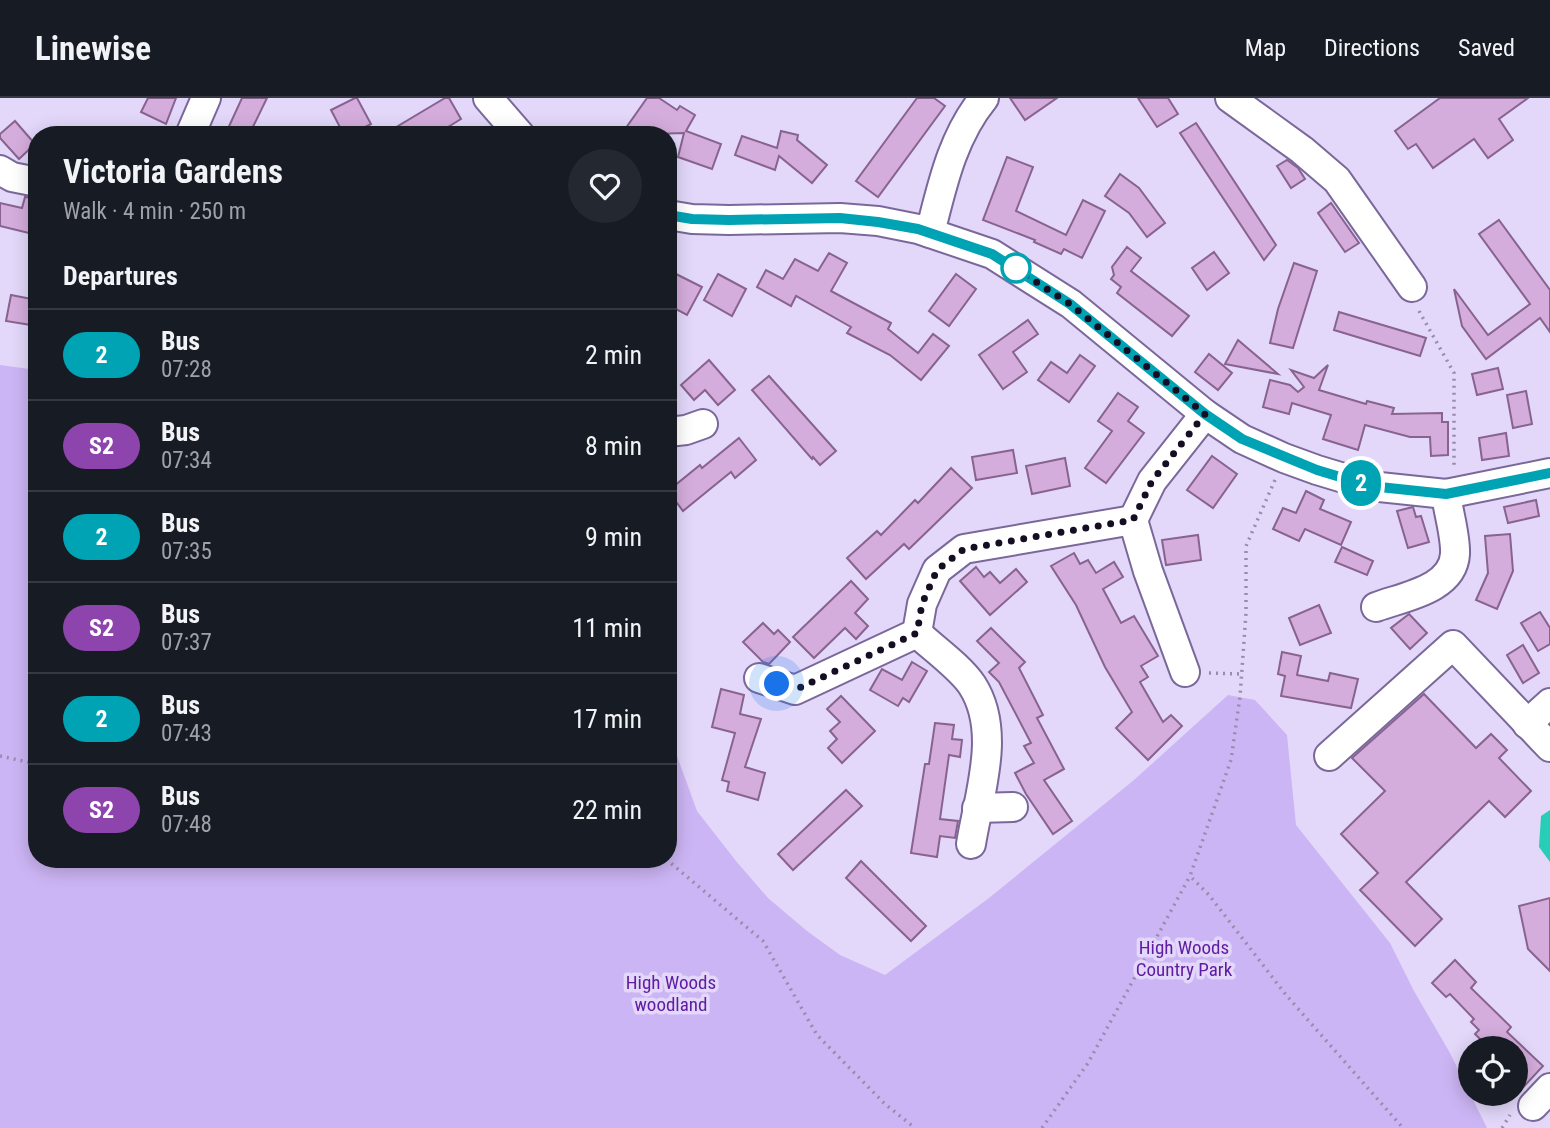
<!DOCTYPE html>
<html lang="en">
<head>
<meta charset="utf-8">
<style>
	:root { --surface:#171b24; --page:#242831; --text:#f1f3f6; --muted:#9ea1a6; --line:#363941 }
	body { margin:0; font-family:"Roboto Condensed",sans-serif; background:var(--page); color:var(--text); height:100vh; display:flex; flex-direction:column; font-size:26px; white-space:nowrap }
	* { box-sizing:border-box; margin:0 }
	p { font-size:23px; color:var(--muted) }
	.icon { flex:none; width:38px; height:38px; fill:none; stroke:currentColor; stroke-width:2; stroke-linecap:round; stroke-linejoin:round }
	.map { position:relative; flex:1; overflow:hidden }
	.sheet { position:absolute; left:28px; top:28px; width:649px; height:742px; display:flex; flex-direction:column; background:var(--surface); border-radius:28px; box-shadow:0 4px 18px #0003 }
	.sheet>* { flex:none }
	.badge { padding:0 14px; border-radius:23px; font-size:24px; line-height:46px }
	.fabs { position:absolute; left:1458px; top:938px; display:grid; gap:14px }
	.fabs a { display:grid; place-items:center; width:70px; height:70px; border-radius:50%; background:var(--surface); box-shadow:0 4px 18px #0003; font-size:35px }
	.you { position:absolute; width:35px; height:35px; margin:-18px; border:5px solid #fff; border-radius:50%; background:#1a73e8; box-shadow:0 0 0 10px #1a73e833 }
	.map>.badge { position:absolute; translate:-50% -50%; box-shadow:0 0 0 4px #fff }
	h2 { padding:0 35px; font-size:26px; line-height:63px }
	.round { display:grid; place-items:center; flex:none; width:74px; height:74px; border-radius:37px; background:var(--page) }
	.head { display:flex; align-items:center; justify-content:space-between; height:119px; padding:0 35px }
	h1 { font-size:33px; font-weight:700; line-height:52px }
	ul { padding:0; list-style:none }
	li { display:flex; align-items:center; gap:21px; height:91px; padding:0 35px; border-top:2px solid var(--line) }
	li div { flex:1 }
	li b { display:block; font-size:26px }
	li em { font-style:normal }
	li .badge { min-width:77px; font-weight:700; text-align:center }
	header { display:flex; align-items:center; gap:42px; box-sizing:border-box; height:98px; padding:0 35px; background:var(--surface); border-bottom:2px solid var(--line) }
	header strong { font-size:33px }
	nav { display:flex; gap:38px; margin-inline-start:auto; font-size:24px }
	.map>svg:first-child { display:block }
	.green { fill:#ccb5f4 }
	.water { fill:#28cdb7 }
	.building { fill:#d5addd; stroke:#88638f; stroke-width:2 }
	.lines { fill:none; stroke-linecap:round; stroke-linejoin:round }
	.minor-casing { stroke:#7a689a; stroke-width:32 }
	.path { stroke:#978daa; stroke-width:3.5; stroke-dasharray:2 5; stroke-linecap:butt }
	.minor { stroke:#fff; stroke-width:28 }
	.line-casing { stroke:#fff; stroke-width:16 }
	.line { stroke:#00a3b4; stroke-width:10 }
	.walk { stroke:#150d21; stroke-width:7; stroke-dasharray:0 12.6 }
	.stop-dot { fill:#fff; stroke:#00a3b4; stroke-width:3.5 }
	.labels { text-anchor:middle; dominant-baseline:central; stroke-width:7; stroke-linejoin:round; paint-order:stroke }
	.park-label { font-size:19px; fill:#611da2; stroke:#e3d8fa }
</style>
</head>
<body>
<header>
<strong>Linewise</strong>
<nav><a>Map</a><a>Directions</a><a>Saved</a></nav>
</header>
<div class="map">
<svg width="1550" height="1030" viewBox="0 0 1550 1030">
	<rect width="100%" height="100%" fill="#e3d8fa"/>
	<path class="green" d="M0 267 37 272V761H668L669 636 697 713 736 763 768 800 807 833 840 857 885 877 989 800 1134 682 1228 597 1255 602 1287 637 1296 727 1390 845 1414 893 1450 955 1487 1030H0Z"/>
	<path class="water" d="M1550 712V764L1539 749 1541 718Z"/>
	<g class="building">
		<path d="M148 0H176L166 26 141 14Z"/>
		<path d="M242 0H267L249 37H225Z"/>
		<path d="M355 0H357L371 26 350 37H344L331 12Z"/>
		<path d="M445 0H449L461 21 435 37H383Z"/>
		<path d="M647 0H659L677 12 680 8 695 17 686 33 721 46 712 71 678 59 684 35 621 37Z"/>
		<path d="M917 0H934L945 8 878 99 856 83Z"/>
		<path d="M1010 0H1057L1025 22Z"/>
		<path d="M1138 0H1168L1178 16 1157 29Z"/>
		<path d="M1440 0H1528L1499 21 1513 42 1488 60 1474 41 1433 70 1416 46 1408 51 1395 33Z"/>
		<path d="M15 23 35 46 19 61 0 40V36Z"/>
		<path d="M1196 25 1276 147 1264 162 1180 35Z"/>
		<path d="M781 33 798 37 797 42 827 67 812 85 779 58 775 72 735 57 742 38 777 50Z"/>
		<path d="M1007 59 1033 69 1016 113 1066 137 1083 102 1105 113 1082 160 1064 151 1061 156 1034 144 1035 142 983 122Z"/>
		<path d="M1287 62 1298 70 1305 81 1291 90 1277 68Z"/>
		<path d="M1120 76 1139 90 1165 125 1147 139 1129 115 1105 98Z"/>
		<path d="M25 99 37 100V137L0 128V105L22 110Z"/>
		<path d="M1331 105 1359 145 1345 154 1318 115Z"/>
		<path d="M1499 122 1550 192V234L1540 220 1486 261 1462 228 1454 191 1488 237 1530 206 1479 136Z"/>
		<path d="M1127 149 1141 160 1131 173 1189 218 1172 238 1117 195 1121 189 1111 181 1114 177 1112 169Z"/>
		<path d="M1214 154 1229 175 1207 192 1192 170Z"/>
		<path d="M829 155 847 165 831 193 891 225 888 231 918 255 933 236 949 248 921 282 890 257 847 235 851 229 796 198 791 208 757 189 766 172 783 181 795 161 818 173Z"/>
		<path d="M1294 165 1317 173 1293 250 1270 245 1278 211Z"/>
		<path d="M668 172 702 189 687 217 668 207Z"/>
		<path d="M718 176 746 191 732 218 704 202Z"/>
		<path d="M956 176 976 191 949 228 929 213Z"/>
		<path d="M11 197 37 202V228L6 223Z"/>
		<path d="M1339 214 1426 240 1420 258 1334 232Z"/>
		<path d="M1028 222 1038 236 1013 254 1027 274 1003 291 979 257Z"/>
		<path d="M1238 242 1278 276 1225 266Z"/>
		<path d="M1209 256 1232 275 1218 292 1195 274Z"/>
		<path d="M1080 257 1095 268 1069 304 1038 282 1051 264 1067 275Z"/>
		<path d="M709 262 735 292 718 307 705 292 694 302 681 287Z"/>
		<path d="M1328 267 1319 292 1366 306 1367 303 1394 310 1392 316 1442 315V324H1448V357L1431 358 1430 339H1410L1365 327 1358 352 1323 341 1331 317 1292 305 1289 316 1263 309 1270 282 1290 287 1298 294 1304 289 1291 272 1314 280Z"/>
		<path d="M1498 270 1503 291 1477 297 1472 276Z"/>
		<path d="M769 278 836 353 820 367 813 359 812 361 752 292Z"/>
		<path d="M1526 293 1532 326 1513 330 1507 297Z"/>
		<path d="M1118 295 1138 309 1128 323 1144 335 1106 385 1085 370 1112 333 1098 323Z"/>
		<path d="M1506 335 1509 358 1482 362 1479 340Z"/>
		<path d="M739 340 756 362 735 380 731 374 683 413 668 393 700 367 702 370Z"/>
		<path d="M1013 352 1017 375 976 382 972 359Z"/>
		<path d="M1212 358 1237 376 1213 410 1187 392Z"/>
		<path d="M1065 360 1070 388 1032 396 1026 368Z"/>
		<path d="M951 370 972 390 909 451 904 446 866 481 847 460 877 433 881 437 915 402 918 405Z"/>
		<path d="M1306 393 1324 402 1320 411 1351 424 1341 447 1305 431 1299 443 1273 431 1283 410 1296 415Z"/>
		<path d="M1536 402 1539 418 1508 425 1504 409Z"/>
		<path d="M1413 409 1416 419 1421 418 1429 444 1408 450 1397 413Z"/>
		<path d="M1510 436 1513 473 1497 511 1476 502 1488 475 1485 438Z"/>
		<path d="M1198 437 1201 462 1166 467 1162 442Z"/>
		<path d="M1342 449 1373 463 1367 477 1335 464Z"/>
		<path d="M1074 455 1080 466 1088 462 1096 475 1114 464 1123 479 1103 491 1121 525 1134 518 1158 558 1141 568 1148 579 1140 584 1163 624 1171 617 1182 628 1148 662 1116 630 1132 614 1105 569 1076 507 1051 468Z"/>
		<path d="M976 469 984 479 990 474 1000 485 1016 471 1027 484 990 517 960 483Z"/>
		<path d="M851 483 868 501 855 515 868 528 856 541 845 530 814 560 793 539Z"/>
		<path d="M1319 507 1331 535 1300 547 1289 520Z"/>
		<path d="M1540 514 1550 530V546L1538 553 1521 525Z"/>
		<path d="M1409 516 1427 535 1410 551 1391 530Z"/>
		<path d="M763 525 774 536 778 532 790 544 769 566 763 564 743 544Z"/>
		<path d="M991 530 1025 564 1019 570 1043 617 1037 620 1064 671 1044 682 1072 723 1053 736 1026 696 1015 675 1034 665 1024 648 1031 645 999 584 989 574 999 565 977 543Z"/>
		<path d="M1523 547 1539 575 1523 585 1507 557Z"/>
		<path d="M1282 554 1301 558 1297 577 1328 583 1330 575 1358 581 1351 610 1281 598 1285 578 1278 576Z"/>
		<path d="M912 564 927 573 909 604 903 600 898 608 870 592 882 571 902 582Z"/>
		<path d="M721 591 744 597 740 616 761 621 745 669 765 675 758 702 727 693 729 684 722 682 735 635 712 629Z"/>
		<path d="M1424 596 1476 650 1491 636 1507 652 1499 660 1531 693 1505 719 1489 703 1406 784 1442 821 1415 848 1360 792 1378 775 1341 736 1385 693 1352 660Z"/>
		<path d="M841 598 875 633 842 665 828 650 837 641 830 633 840 624 827 611Z"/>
		<path d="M935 625 954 627 952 641 962 642 960 659 949 657 940 721 958 723 955 740 940 738 937 759 911 755 925 666H929Z"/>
		<path d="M846 692 862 708 793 772 778 756Z"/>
		<path d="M861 763 926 828 911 843 846 780Z"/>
		<path d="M1550 800V873L1528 851 1519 808Z"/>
		<path d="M1455 862 1476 884 1471 890 1511 929 1507 934 1543 968 1516 997V950H1489L1475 936 1479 932 1471 924 1474 921 1450 896 1446 899 1432 885Z"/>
	</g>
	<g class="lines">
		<defs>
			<g id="minor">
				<path d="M488 0 520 37"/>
				<path d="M1230 0 1302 52 1337 82 1412 189"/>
				<path d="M190 37 206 0"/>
				<path d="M0 72 12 79 37 84"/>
				<path d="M668 117 692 121 729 122 840 120 878 123 918 131 992 156 1071 206 1205 316 1242 341 1284 360 1317 372 1370 388 1446 396 1550 375"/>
				<path d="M930 135C942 88 952 39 984 0"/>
				<path d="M668 334 686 332 703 326"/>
				<path d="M1376 509C1402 499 1453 492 1455 456 1456 439 1448 413 1446 396"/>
				<path d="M1185 574 1148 473 1133 422 1152 383 1205 316"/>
				<path d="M759 580 795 592 917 535"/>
				<path d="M1527 626 1550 605"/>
				<path d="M1329 658 1453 547 1550 649"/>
				<path d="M977 710 1013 709"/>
				<path d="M971 746C979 696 1002 633 972 587 960 569 933 550 917 535L922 506 937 472 964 451 1133 422"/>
				<path d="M1533 1008 1550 990"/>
			</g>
		</defs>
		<use href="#minor" class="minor-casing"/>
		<g class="path">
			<path d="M1419 213 1454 275V371"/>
			<path d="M1275 382 1246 448V515L1240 599 1231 662 1190 778 1209 797 1286 897 1403 1030"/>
			<path d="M1209 575 1242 576"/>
			<path d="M0 658 37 666"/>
			<path d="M666 761 763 843 817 937 885 1006 915 1030"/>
			<path d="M1042 1030 1088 965 1190 778"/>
			<path d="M1502 1030 1510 1017"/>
		</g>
		<use href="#minor" class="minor"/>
	</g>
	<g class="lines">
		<defs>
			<path id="line" d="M668 117 692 121 729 122 840 120 878 124 918 131 992 156 1070 206 1205 316 1242 341 1317 372 1370 388 1446 396 1550 375"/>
		</defs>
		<use href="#line" class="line-casing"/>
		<use href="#line" class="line"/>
		<path class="walk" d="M777 586 795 592 917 535 922 506 937 472 964 451 1133 422 1152 383 1205 316 1070 206 1013 169 1016 170"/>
	</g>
	<circle class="stop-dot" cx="1016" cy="170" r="14"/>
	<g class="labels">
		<g class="park-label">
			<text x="1184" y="849">High Woods<tspan x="1184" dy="22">Country Park</tspan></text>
			<text x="671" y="884">High Woods<tspan x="671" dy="22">woodland</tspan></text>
		</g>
	</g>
</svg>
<div class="fabs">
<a><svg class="icon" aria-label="locate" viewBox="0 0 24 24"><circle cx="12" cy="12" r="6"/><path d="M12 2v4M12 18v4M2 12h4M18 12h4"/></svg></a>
</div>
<div class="you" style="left:777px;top:586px"></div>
<b class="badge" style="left:1361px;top:385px;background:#00a3b4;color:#fff">2</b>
<section class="sheet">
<div class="head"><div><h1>Victoria Gardens</h1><p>Walk · 4 min · 250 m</p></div><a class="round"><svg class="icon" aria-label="heart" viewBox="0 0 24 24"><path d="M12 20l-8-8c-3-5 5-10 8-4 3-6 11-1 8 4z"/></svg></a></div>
<h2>Departures</h2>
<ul>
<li><span class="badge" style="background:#00a3b4;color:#fff">2</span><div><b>Bus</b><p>07:28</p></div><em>2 min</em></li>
<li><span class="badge" style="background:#8e44ad;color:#fff">S2</span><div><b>Bus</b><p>07:34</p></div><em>8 min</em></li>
<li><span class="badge" style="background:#00a3b4;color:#fff">2</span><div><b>Bus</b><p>07:35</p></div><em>9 min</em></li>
<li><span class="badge" style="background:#8e44ad;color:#fff">S2</span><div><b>Bus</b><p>07:37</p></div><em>11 min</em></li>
<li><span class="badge" style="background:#00a3b4;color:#fff">2</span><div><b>Bus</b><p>07:43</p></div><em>17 min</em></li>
<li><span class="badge" style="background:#8e44ad;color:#fff">S2</span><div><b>Bus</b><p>07:48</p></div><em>22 min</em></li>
</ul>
</section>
</div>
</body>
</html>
